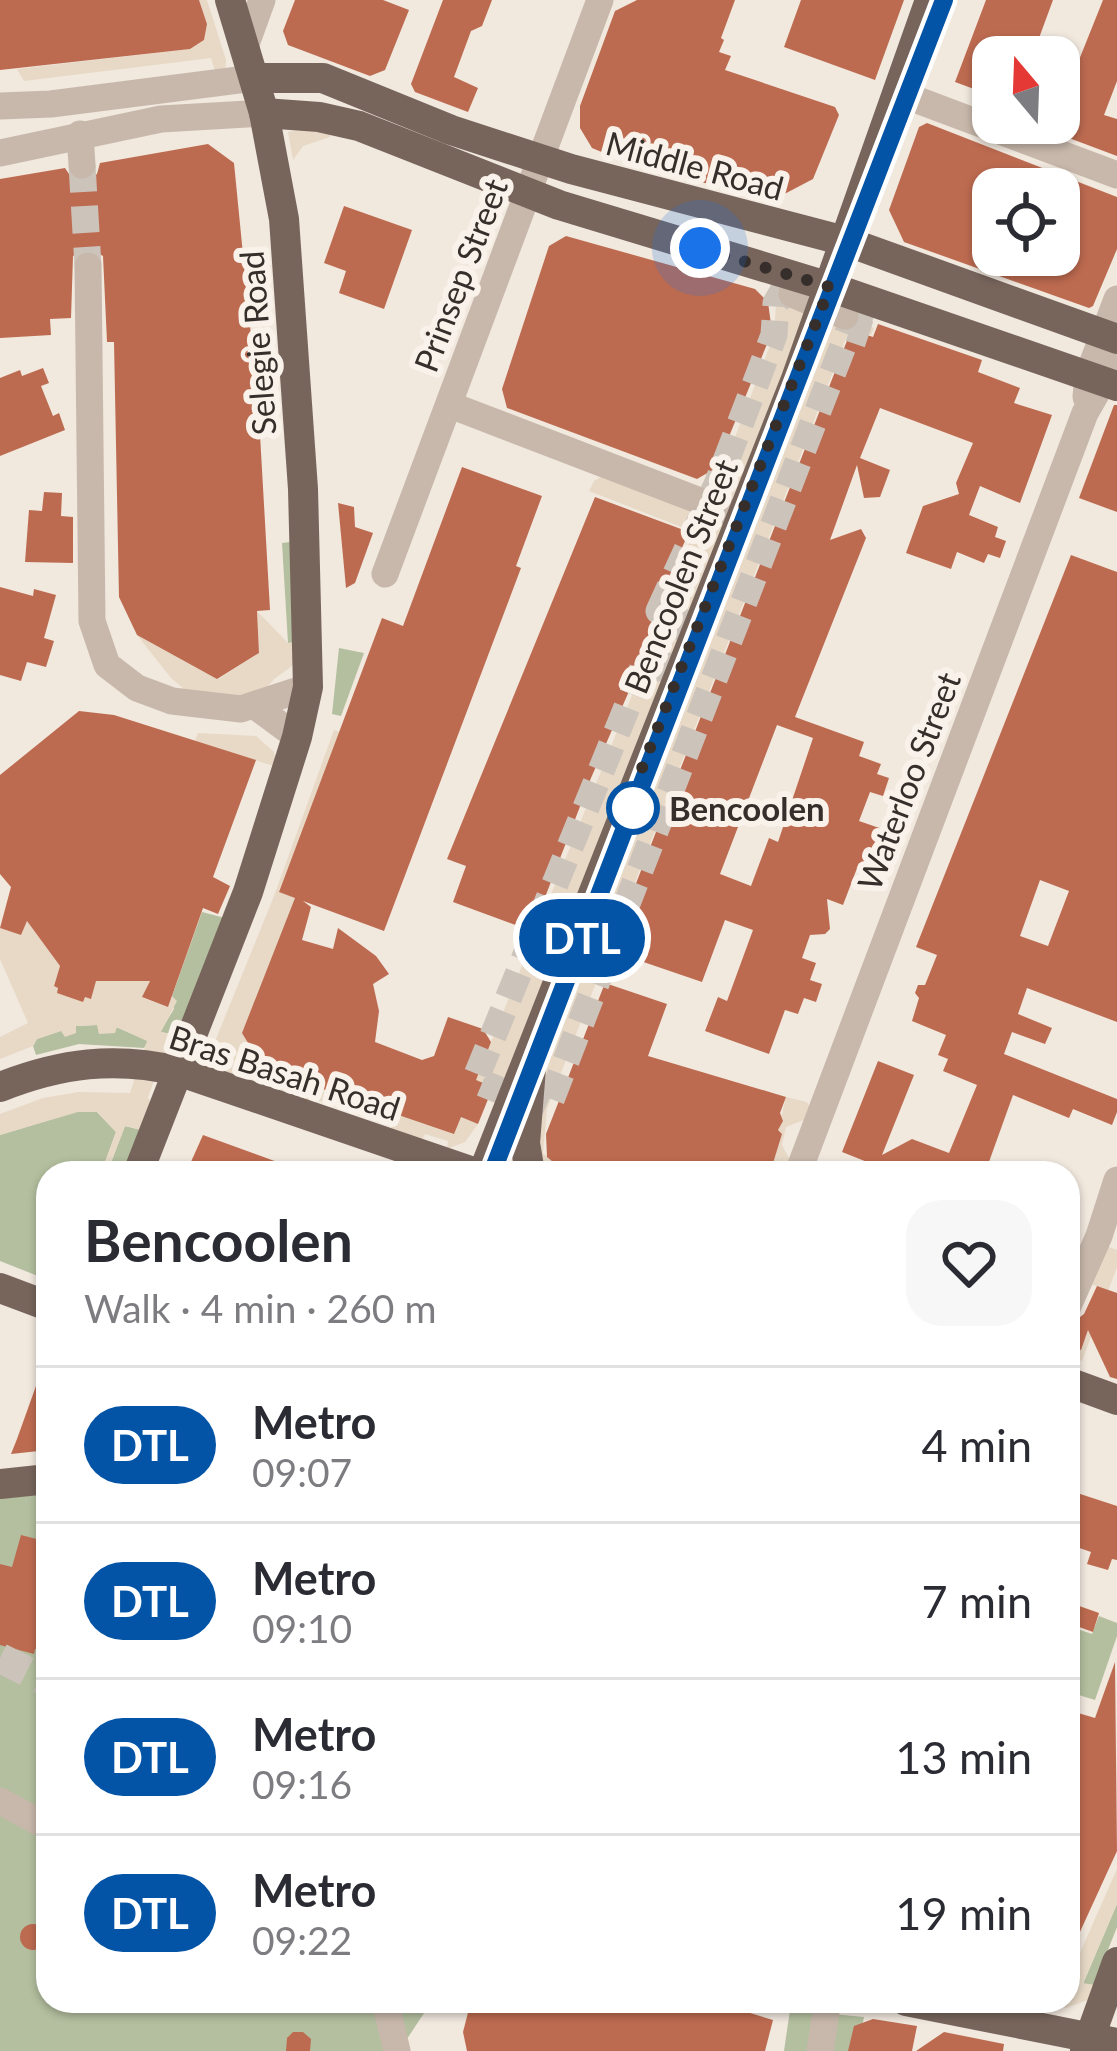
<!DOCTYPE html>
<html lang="en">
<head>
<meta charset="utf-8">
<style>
	:root { --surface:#fff; --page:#f7f7f7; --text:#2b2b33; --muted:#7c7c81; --line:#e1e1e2 }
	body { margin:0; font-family:Lato,sans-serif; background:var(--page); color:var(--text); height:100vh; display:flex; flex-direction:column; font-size:45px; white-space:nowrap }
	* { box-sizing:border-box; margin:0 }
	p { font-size:39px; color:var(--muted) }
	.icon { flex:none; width:66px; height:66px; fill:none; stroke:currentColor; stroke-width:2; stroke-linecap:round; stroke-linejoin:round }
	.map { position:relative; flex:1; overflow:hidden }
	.side { position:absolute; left:36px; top:1161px; width:1044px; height:852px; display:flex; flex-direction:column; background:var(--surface); border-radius:36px; box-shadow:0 3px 9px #0004 }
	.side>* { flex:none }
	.badge { padding:0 24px; border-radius:39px; font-size:42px; line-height:78px }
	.needle { width:78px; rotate:341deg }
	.fabs { position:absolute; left:972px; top:36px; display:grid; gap:24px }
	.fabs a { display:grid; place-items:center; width:108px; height:108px; border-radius:24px; background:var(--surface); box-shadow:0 3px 9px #0004; font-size:60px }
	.you { position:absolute; width:60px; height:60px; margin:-30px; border:9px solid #fff; border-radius:50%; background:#1a73e8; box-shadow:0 0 0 18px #1a73e833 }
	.map>.badge { position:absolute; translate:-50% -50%; box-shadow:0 0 0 6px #fff }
	.round { display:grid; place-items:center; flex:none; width:126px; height:126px; border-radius:36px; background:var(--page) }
	.headline { display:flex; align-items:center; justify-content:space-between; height:204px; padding:0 48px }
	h1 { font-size:57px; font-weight:700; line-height:90px }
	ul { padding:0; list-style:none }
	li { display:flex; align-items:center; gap:36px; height:156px; padding:0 48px; border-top:3px solid var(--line) }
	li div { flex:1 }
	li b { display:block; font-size:45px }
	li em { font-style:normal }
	li .badge { min-width:132px; font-weight:700; text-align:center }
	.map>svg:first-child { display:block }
	.green { fill:#b4bf9f }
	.plaza { fill:#e7d9c6 }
	.building { fill:#bd6b50; fill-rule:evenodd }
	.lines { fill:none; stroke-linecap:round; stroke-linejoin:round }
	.minor-tunnel { stroke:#ccc3ba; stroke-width:27; stroke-dasharray:27 14; stroke-linecap:butt }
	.major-tunnel { stroke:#ccc3ba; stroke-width:30; stroke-dasharray:30 15; stroke-linecap:butt }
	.minor { stroke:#c8b8ab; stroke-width:27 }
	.major { stroke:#77655c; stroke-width:30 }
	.line-casing { stroke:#fff; stroke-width:27 }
	.line { stroke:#0354a6; stroke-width:18 }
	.walk { stroke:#362e2a; stroke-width:12; stroke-dasharray:0 21.6 }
	.stop-dot { fill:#fff; stroke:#0354a6; stroke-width:6 }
	.labels { text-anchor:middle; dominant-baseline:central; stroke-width:12; stroke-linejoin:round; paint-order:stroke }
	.street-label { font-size:33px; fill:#362e2a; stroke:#f9f2ea }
	.stop-label { font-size:33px; font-weight:bold; fill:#362e2a; stroke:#f9f2ea; text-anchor:start }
</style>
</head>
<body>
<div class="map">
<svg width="1117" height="2051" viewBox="0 0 1117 2051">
	<rect width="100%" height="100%" fill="#f1e8de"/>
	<g class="green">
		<path d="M290 542 297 642 288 643 282 543Z"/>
		<path d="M339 648 364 653 341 716 332 714Z"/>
		<path d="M202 912 225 918 186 1020 173 1034 160 1032 174 1009 172 996Z"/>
		<path d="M98 1025 99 1033 116 1027 148 1041 144 1048 79 1044 36 1055 33 1046 37 1039 75 1026Z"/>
		<path d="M78 1111 97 1112 116 1132 101 1173H48V1280L0 1261V1135Z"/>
		<path d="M125 1126 141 1130 123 1173H107Z"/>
		<path d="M48 1492V2001H432L399 2051H0V1498Z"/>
		<path d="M1099 1616 1117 1623V1636L1095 1700 1069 1692 1073 1679 1068 1677V1626L1092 1634Z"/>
		<path d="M1117 1904V1927L1094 1985 1083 1984Z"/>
		<path d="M790 2010 864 2017 857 2051H784Z"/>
	</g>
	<g class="plaza">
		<path d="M199 0H207L226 60 225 72 217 78 211 58 24 81 17 69 190 49 204 40 207 24Z"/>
		<path d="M316 127 331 134 330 137 303 146 293 160 288 132Z"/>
		<path d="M783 291 874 328 871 335 850 328 547 1109 543 1153 558 1166 577 1173H538L533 1104 479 1081 464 1118 478 1124 465 1142 447 1149 448 1141 425 1134 421 1142 390 1132 392 1125 315 1099 311 1107 164 1054 148 1097 150 1102 141 1130 125 1126 107 1173H101L116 1132 97 1112H78L0 1135V1114L43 1098 79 1092 130 1093 147 1041 117 1027 115 1033 99 1034 97 1025 76 1026V1033L65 1037 61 1031 37 1039 33 1046 0 1059V1037L28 1023 0 959V928L21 935 27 921 60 966 54 985 82 1001 96 981H150L143 998 168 1007 172 996 177 1001 161 1032 214 1044 274 896 334 730 340 732 279 891 295 898 264 1069 331 1094 337 1081 451 1122 491 1042 645 663 660 667 679 621 659 611 694 532 589 491 594 481 601 477 704 509 718 482 774 335 776 303Z"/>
		<path d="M257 611 288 643 297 642 296 663 274 679 260 696 196 699 171 678 137 635 218 679 259 653Z"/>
		<path d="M198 733 256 736 274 752 277 767 195 741Z"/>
		<path d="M786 1097 807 1102 812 1111 809 1118 786 1127 782 1145 797 1173H770L782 1134 778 1130Z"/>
		<path d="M1106 1246 1117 1250V1267L1082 1361 1068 1356V1346L1081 1350 1103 1288 1086 1283 1068 1332V1317Z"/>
		<path d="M1117 1869V1904L1083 1983 1094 1985 1088 2000 1066 2008 1021 2001H1068V1980Z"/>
	</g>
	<g class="building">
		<path d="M0 0H199L207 24 204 40 190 49 0 70Z"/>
		<path d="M295 0H383L409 10 385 70 370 76 288 45 283 31Z"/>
		<path d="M443 0H492L482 26 471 31 454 77 478 88 468 112 415 92 411 84Z"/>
		<path d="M637 0H735L721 38 724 40 719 52 731 56 725 70 835 107 839 115 813 179 773 200 633 165 592 148 580 128V106L615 11Z"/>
		<path d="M801 0H904L875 80 784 47Z"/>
		<path d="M986 0H1053L1032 57H993V96L955 82Z"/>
		<path d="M1103 0H1117V81L1104 115 1117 119V156L1045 129 1047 123H1059V99L1063 100Z"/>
		<path d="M927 123 1117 197V249L1093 306 1089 308 904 242 889 210 919 127ZM993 189H1059V255H993Z"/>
		<path d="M208 144 234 163 259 417 270 610 257 611 259 653 217 679 137 635 119 597 114 342H107L103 256 89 248 73 256 71 318 50 319 51 335 0 338V179L65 168 73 180 84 183 97 174 100 163Z"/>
		<path d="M344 206 412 230 384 309 339 293 346 271 324 263Z"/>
		<path d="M566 236 755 289 768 302 772 332 716 468 697 479 507 408 502 389 549 246Z"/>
		<path d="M878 324 982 360 978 372 1020 388 1014 403 1052 415 1020 503 980 486 969 515 998 527 995 537 1006 541 1000 558 988 554 984 563 957 552 951 569 906 553 923 506 959 494 956 483 973 443 880 408 860 458 890 470 880 497 864 498 857 465 830 540 861 529 866 538 795 717 864 742 859 756 881 764 877 774 889 778 883 796 870 792 859 821 888 831 875 869 859 863 843 905 827 899 830 929 825 934 810 935 802 958 816 963 810 980 822 984 816 1002 804 998 798 1014 785 1010 769 1054 705 1031 718 997 727 1001 753 930 725 920 702 982 623 955 618 946 640 887 635 886 850 333 855 331 873 337ZM777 725 813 738 778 842 769 838 751 886 720 874Z"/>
		<path d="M43 368 49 383 41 386 53 416 59 413 65 430 0 456V378L20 370 22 376Z"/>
		<path d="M1114 405H1117V512L1079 498Z"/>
		<path d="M462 467 542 496 516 566 521 568 384 931 303 901 311 907 302 940 333 949 338 928 376 956 389 974 373 984 379 1011 375 1042 422 1060 434 1056 448 1017 483 1029 491 1042 476 1080 493 1087 478 1124 461 1117 454 1134 264 1069 242 1033 295 898 279 892 382 618 403 626Z"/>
		<path d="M44 492 62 493 61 516 73 517V563L25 562 29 510 42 511Z"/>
		<path d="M595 497 689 532 653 613 673 621 657 662 644 657 591 778 532 931 453 902 466 866 447 859Z"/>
		<path d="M338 503 354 507 355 527 373 533 355 583 346 588Z"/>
		<path d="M1071 555 1117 572V1022L1027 988 1018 1014 1052 1028 1045 1044 1012 1032 1004 1054 1117 1099V1112L1112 1125 1073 1109 1069 1118 1013 1095 985 1173H895L842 1152 878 1061 914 1075 882 1155 912 1139 949 1153 977 1085 943 1071 948 1059 938 1055 946 1035 912 1021 919 998 915 993 918 985H925L937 955 916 947ZM1040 880 1069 891 1048 946 1020 936Z"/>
		<path d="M0 587 33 596 34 589 56 595 44 638 54 641 46 667 27 662 21 681 0 675Z"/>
		<path d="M79 711 114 715 256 760 213 877 230 886 218 914 203 908 168 1007 142 997 150 981H96L91 999 85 997 83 1002 57 993 58 988 54 986 60 966 27 921 21 935 0 928 11 887 0 874V775Z"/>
		<path d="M605 983 667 1004 648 1056 786 1097 780 1113 783 1121 778 1130 782 1134 770 1173H577L558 1166 547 1157 546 1134Z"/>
		<path d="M203 1135 302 1171 301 1173H186Z"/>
		<path d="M1097 1286 1117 1293V1379L1110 1377 1088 1330 1081 1350 1068 1346 1071 1324 1084 1314Z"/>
		<path d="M46 1358 48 1450 11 1454 17 1439Z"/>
		<path d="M1068 1490 1117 1506V1560L1112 1559 1108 1570 1087 1564 1091 1552 1068 1544Z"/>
		<path d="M21 1535 48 1542V1652L35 1649 34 1654 0 1645V1564L12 1567Z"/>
		<path d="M1068 1602 1099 1613 1093 1632 1068 1623Z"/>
		<path d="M1115 1662 1117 1851 1068 1958V1710L1095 1718Z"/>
		<circle cx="33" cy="1937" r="13"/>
		<path d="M471 2001H711L773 2020 765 2051H467L463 2032Z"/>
		<path d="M873 2019 917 2026 912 2051H848L854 2026Z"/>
		<path d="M293 2032H303L311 2039 310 2051H286L287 2038Z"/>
		<path d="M944 2032 1004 2044 1003 2051H916Z"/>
	</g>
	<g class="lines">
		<g class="minor-tunnel">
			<path d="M82 165 88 266"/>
			<path d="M792 294 783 291 776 303 774 335 718 482 659 611 679 620 660 668 645 663 475 1080 547 1110 850 328 871 335 874 328 845 316"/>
		</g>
		<path class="major-tunnel" d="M0 1658 48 1682"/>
		<g class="minor">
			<path d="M245 47 262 0"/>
			<path d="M896 92 1117 175"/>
			<path d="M0 106 51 104 254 78"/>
			<path d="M80 134 82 165"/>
			<path d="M0 153 161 119 264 113"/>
			<path d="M88 266 92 621 107 665 137 688 172 701 241 709 308 687"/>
			<path d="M792 294 845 316"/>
			<path d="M1086 397 1088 375 1117 299"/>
			<path d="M450 405 742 517"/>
			<path d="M385 574 600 0"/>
			<path d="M255 706 297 737"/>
			<path d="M798 1173 1085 413 1117 357"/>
			<path d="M1068 1306 1099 1236 1117 1180"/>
			<path d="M0 1801 48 1827"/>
			<path d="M385 2001 397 2051"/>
			<path d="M820 2051 826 2012"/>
		</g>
		<g class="major">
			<path d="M254 78H323L451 130 571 169 845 241 1117 339"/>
			<path d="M264 113 319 117 359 126 559 205 830 287 1117 386"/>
			<path d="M0 1087C61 1063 115 1056 178 1071L476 1173"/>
			<path d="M138 1173 248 892 297 737 308 687 303 489 284 219 264 113 230 0"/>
			<path d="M483 1173 796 379 930 0"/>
			<path d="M530 1173 525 1143 531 1068"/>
			<path d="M0 1288 48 1306"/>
			<path d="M1068 1382 1117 1400"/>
			<path d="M0 1484 48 1479"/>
			<path d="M906 2001 1117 2043"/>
			<path d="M1085 2051 1117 1962"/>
		</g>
	</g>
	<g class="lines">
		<defs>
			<path id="line" d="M492 1173 944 0"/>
		</defs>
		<use href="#line" class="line-casing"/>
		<use href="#line" class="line"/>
		<path class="walk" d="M633 808 630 799 830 287 700 248"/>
	</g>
	<circle class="stop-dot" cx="633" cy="808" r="24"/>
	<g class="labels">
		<g class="street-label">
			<text transform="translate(695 165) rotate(15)">Middle Road</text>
			<text transform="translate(460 275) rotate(-69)">Prinsep Street</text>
			<text transform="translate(257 343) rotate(-94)">Selegie Road</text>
			<text transform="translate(680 576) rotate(-68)">Bencoolen Street</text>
			<text transform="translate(908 781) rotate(-69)">Waterloo Street</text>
			<text transform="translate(285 1072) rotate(18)">Bras Basah Road</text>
		</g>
		<g class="stop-label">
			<text x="669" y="808">Bencoolen</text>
		</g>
	</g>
</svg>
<div class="fabs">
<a><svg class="needle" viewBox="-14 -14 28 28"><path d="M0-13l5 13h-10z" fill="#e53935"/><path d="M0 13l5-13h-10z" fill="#7c7c81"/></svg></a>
<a><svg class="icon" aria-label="locate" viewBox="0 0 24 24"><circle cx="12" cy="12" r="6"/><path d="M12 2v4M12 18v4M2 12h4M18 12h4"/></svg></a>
</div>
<div class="you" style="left:700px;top:248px"></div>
<b class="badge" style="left:582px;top:938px;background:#0354a6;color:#fff">DTL</b>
<section class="side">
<div class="headline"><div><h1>Bencoolen</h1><p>Walk · 4 min · 260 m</p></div><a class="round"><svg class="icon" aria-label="heart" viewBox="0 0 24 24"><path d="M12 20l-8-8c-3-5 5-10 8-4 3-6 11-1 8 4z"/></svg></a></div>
<ul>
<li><span class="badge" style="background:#0354a6;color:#fff">DTL</span><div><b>Metro</b><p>09:07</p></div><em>4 min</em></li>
<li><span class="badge" style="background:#0354a6;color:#fff">DTL</span><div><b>Metro</b><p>09:10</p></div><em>7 min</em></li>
<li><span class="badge" style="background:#0354a6;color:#fff">DTL</span><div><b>Metro</b><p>09:16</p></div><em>13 min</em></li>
<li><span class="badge" style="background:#0354a6;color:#fff">DTL</span><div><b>Metro</b><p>09:22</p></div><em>19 min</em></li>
</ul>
</section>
</div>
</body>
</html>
